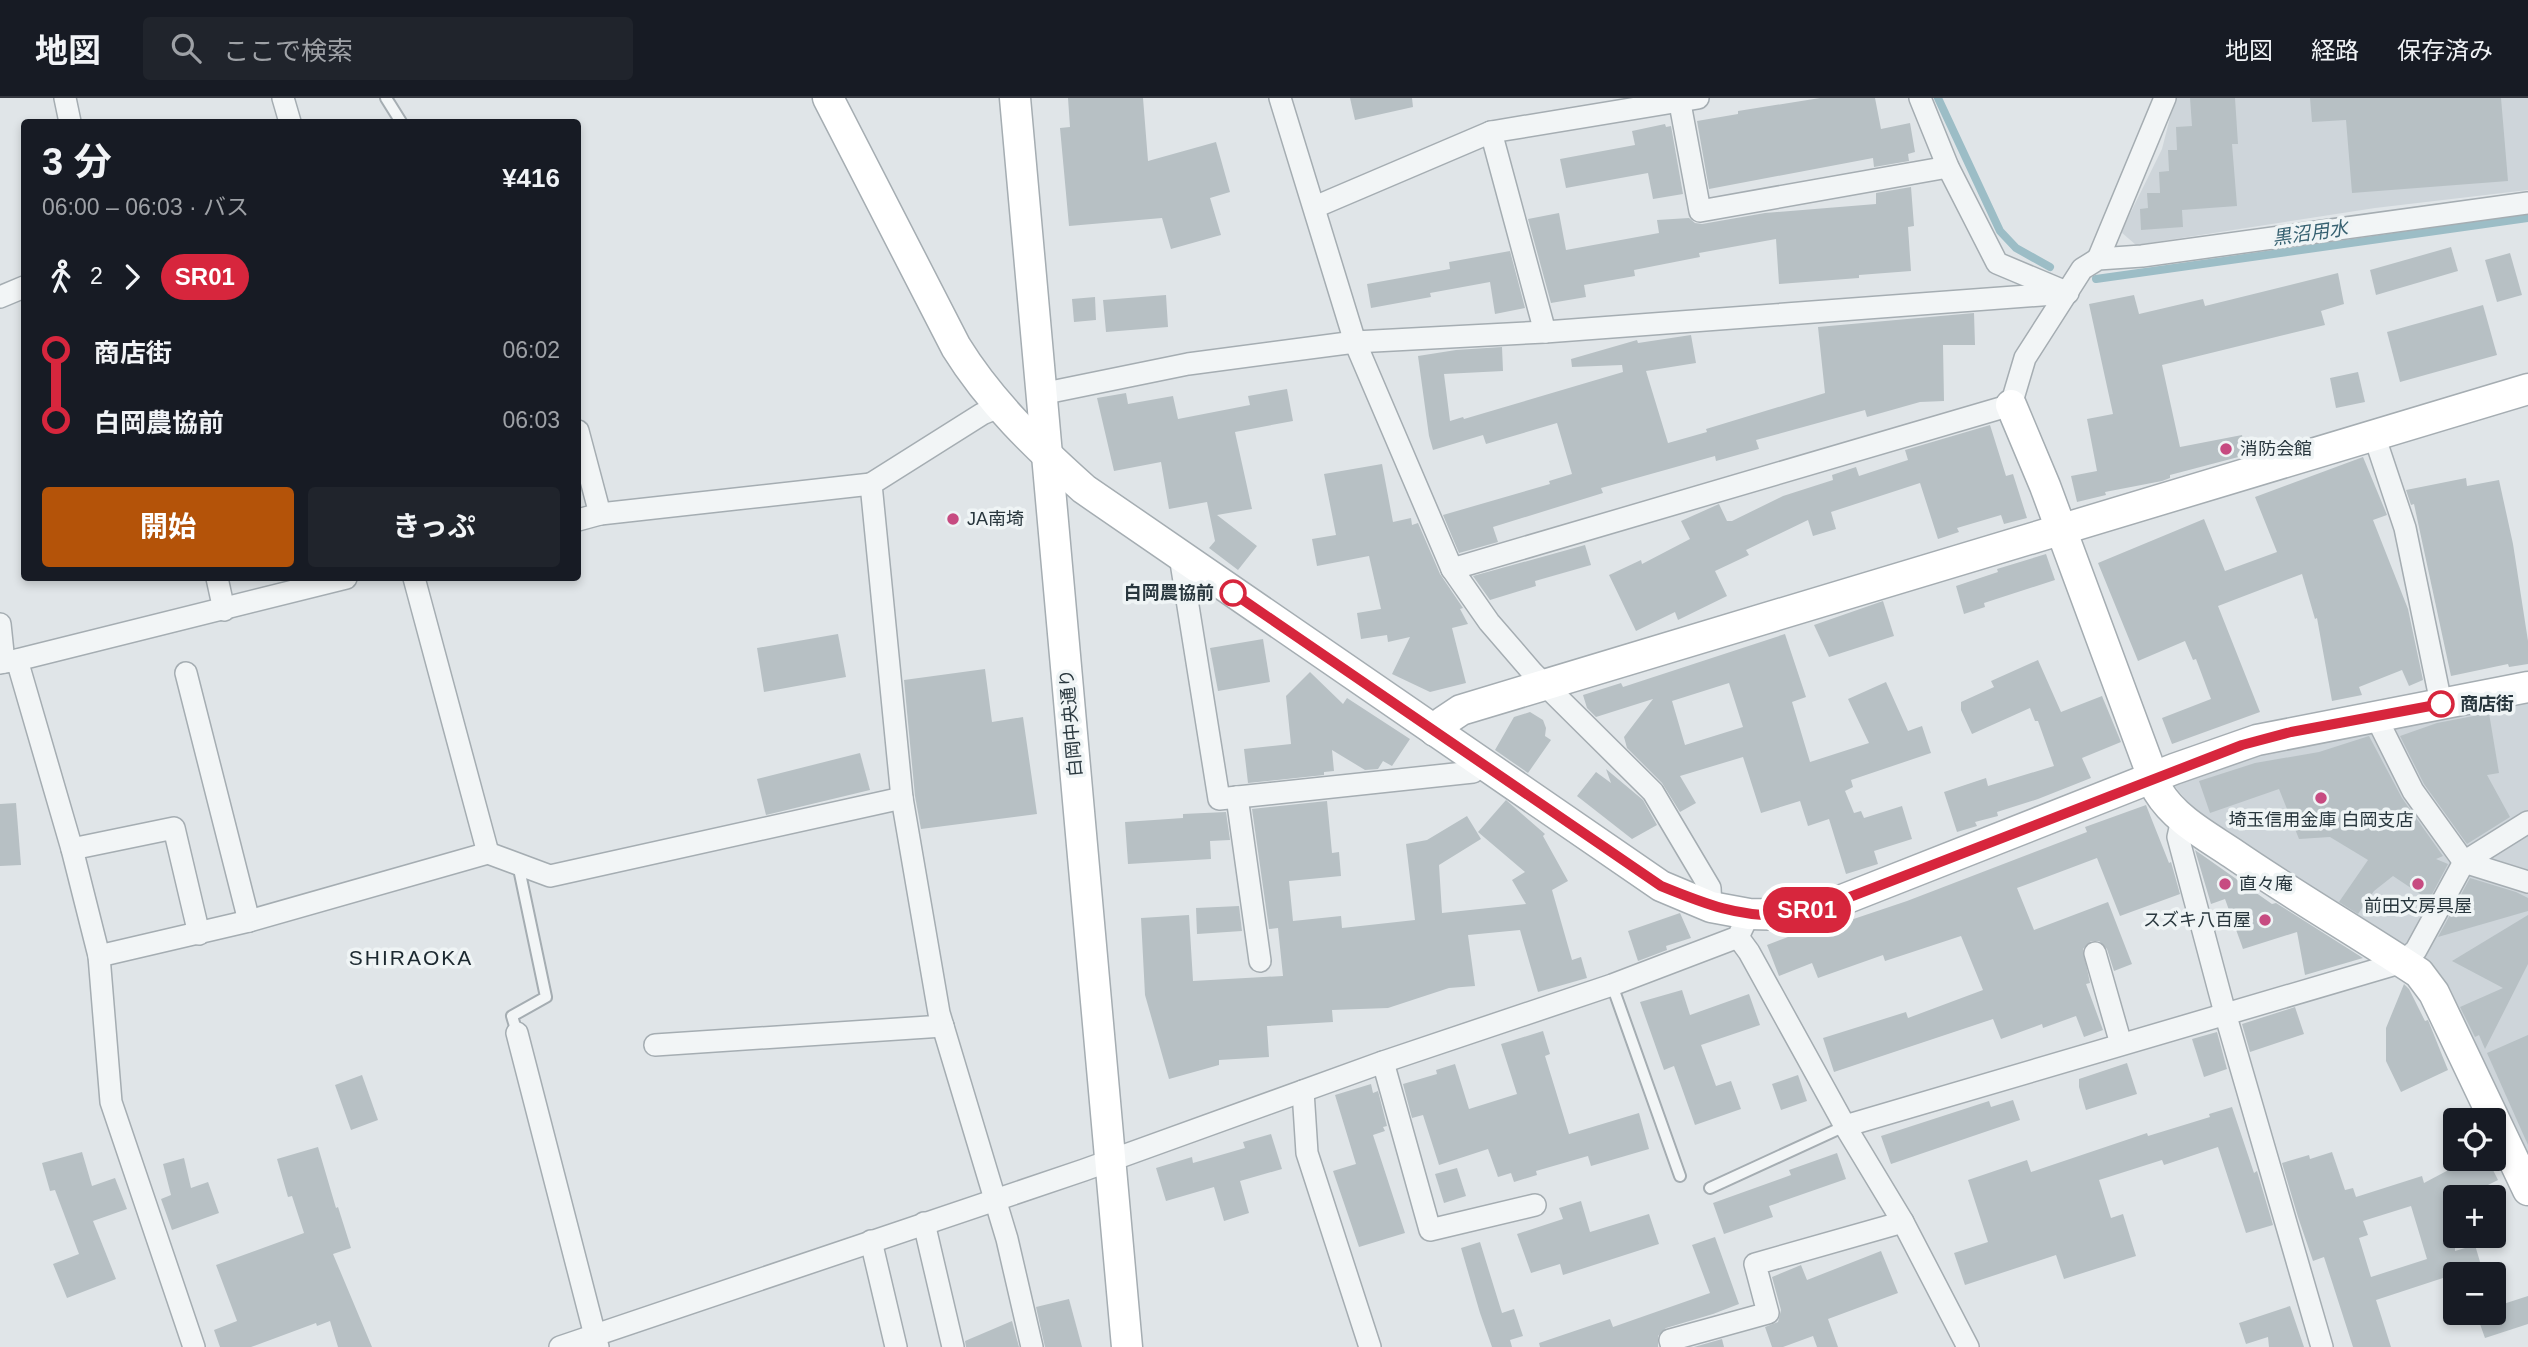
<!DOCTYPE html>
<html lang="ja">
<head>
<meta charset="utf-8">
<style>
	:root { --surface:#171b24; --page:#20242c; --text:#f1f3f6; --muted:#9ea1a6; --line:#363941; --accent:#b45309 }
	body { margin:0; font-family:Helvetica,"Noto Sans JP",sans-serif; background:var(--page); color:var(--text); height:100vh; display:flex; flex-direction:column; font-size:26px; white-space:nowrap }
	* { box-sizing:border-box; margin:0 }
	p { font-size:23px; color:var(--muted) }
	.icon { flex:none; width:38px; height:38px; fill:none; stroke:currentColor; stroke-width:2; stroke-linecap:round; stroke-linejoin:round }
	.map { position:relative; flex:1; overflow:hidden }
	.sheet { position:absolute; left:21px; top:21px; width:560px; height:462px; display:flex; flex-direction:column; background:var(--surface); border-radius:7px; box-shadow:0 4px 10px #0003 }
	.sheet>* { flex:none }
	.badge { padding:0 14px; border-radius:23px; font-size:24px; line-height:46px }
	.controls { position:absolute; left:2443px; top:1010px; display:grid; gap:14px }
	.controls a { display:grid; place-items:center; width:63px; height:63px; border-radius:7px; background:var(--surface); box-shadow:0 4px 10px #0003; font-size:35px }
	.map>.badge { position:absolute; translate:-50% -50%; box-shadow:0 0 0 4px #fff }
	.legs { display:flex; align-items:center; gap:10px; height:77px; padding:0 21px; font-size:23px }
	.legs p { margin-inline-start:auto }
	.summary { display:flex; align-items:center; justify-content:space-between; height:119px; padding:0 21px }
	h1 { font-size:38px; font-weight:700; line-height:52px }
	.primary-button { display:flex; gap:14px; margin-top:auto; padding:14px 21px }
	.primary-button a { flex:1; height:80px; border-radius:7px; background:var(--accent); color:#fff; font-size:28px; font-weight:700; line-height:80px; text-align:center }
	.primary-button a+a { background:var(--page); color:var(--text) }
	ul { padding:0 21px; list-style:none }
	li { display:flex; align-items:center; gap:24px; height:70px; font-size:26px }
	li i { display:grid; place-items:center; width:10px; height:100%; margin:0 9px; background:currentColor }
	li i::after { content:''; width:18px; height:18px; margin:-9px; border:5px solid; border-radius:50%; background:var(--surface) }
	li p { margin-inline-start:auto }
	li:first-child i { background:linear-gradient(#0000 50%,currentColor 0) }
	li:last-child i { background:linear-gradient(currentColor 50%,#0000 0) }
	header { display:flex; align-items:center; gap:42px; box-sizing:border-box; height:98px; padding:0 35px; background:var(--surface); border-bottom:2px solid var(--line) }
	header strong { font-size:33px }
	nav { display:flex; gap:38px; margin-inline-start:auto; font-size:24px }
	.search { width:490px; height:63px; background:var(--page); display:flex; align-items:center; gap:18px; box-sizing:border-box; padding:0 24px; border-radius:7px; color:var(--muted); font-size:26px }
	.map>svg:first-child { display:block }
	.built { fill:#ced5da }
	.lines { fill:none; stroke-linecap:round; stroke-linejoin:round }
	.stream { stroke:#9cbdc6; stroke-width:8 }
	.building { fill:#b7c0c4; fill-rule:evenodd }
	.lane-casing { stroke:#a5adb2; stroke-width:14 }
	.street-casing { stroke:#a5adb2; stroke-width:24 }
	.secondary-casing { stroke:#a5adb2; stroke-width:33 }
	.lane { stroke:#f2f5f6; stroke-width:10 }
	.street { stroke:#f2f5f6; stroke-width:21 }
	.secondary { stroke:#fff; stroke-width:30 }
	.line-1-casing { stroke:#fff; stroke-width:16 }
	.line-1 { stroke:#d7263d; stroke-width:10 }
	.poi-dot { fill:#c74b81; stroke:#eff4f5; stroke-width:2.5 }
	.stop-1-dot { fill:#fff; stroke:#d7263d; stroke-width:3.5 }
	.labels { text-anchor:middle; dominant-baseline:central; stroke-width:7; stroke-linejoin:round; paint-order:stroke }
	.poi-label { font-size:18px; fill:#29373e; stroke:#eff4f5; text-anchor:start }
	.stop-label { font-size:18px; font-weight:bold; fill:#29373e; stroke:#eff4f5; text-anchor:end }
	.street-label { font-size:18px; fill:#29373e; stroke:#eff4f5 }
	.water-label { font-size:19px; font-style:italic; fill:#356070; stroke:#eff4f5 }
	.quarter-label { font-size:21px; letter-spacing:2px; fill:#1b282f; stroke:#eff4f5 }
</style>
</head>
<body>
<header>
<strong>地図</strong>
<div class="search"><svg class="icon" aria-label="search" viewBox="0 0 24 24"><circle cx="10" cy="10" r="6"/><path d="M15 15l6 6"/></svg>ここで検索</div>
<nav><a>地図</a><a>経路</a><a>保存済み</a></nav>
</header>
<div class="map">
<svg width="2528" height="1249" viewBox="0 0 2528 1249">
	<rect width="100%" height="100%" fill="#e0e5e8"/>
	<g class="built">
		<path d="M2175 0H2528V92L2375 110 2136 147 2121 134 2162 51Z"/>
		<path d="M2528 603V1058L2435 869 2217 727 2190 707 2173 686 2261 654Z"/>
	</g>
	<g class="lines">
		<g class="stream">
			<path d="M1938 0 2000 133 2016 150 2050 169"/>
			<path d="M2096 181 2528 120"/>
		</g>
	</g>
	<g class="building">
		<path d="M1068 0H1143L1148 63 1216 44 1230 94 1210 100 1221 137 1171 151 1162 120 1069 128 1060 30 1070 29Z"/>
		<path d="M1350 0H1412L1413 9 1355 22Z"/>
		<path d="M1820 0H1875L1881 31 1910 25 1915 54 1908 56 1909 63 1874 69 1873 60 1709 91 1697 23 1738 16V13Z"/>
		<path d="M2190 0H2235L2238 46H2232L2237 108 2182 112 2183 129 2141 132 2140 111 2148 110 2147 95H2160L2159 74 2169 73 2168 52H2177L2176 29 2192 28Z"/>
		<path d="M2310 0H2501L2508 83 2352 95 2346 22 2312 24Z"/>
		<path d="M1665 26 1666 29 1671 28 1683 96 1653 101 1648 75 1566 90 1560 61 1635 47 1632 33Z"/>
		<path d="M1911 89 1914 128 1908 129 1911 173 1859 177V180L1779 186 1776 141 1699 155 1700 159 1634 172 1635 178 1584 187 1586 199 1551 205 1528 121 1559 115 1566 152 1659 135 1657 122 1689 120 1695 125 1702 126 1765 115 1876 106V95Z"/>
		<path d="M2451 149 2458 173 2376 197 2370 172Z"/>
		<path d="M1510 153 1525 210 1495 216 1490 184 1430 195 1431 199 1371 210 1367 186 1450 171 1449 164Z"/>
		<path d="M2510 155 2522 197 2497 204 2485 162Z"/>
		<path d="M2338 175 2344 206 2321 213 2325 227 2162 267 2180 349 2242 337 2246 357 2170 377V380L2162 383 2105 394 2106 397 2077 404 2071 378 2097 373 2087 321 2113 316 2089 206 2134 197 2139 216 2203 201 2205 208Z"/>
		<path d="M1166 197 1168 229 1106 234 1103 202Z"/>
		<path d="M1095 199 1096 222 1074 224 1072 201Z"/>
		<path d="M2483 207 2497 257 2400 284 2387 234Z"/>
		<path d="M1974 215 1975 247H1943L1944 303 1920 304 1867 319 1865 312 1756 342 1759 351 1716 363 1715 358 1601 390 1603 395 1493 429 1498 444 1459 455 1443 417 1550 386 1549 383 1572 376 1557 325 1486 346 1483 337 1433 352 1429 338 1418 258 1456 252 1502 249 1503 273 1444 276 1450 323 1463 319 1464 321 1623 274 1622 267 1572 269 1571 261 1637 242 1638 245 1691 237 1696 265 1646 273 1668 345 1707 334 1706 331 1825 295 1818 229Z"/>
		<path d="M2358 274 2365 304 2336 310 2330 280Z"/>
		<path d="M1287 291 1293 323 1235 334 1252 411 1217 417 1257 448 1238 472 1209 450 1215 443 1207 404 1169 411 1161 364 1114 373 1097 300 1126 295 1128 306 1173 298 1178 321 1250 307 1248 298Z"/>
		<path d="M1990 327 2006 378 2013 376 2027 420 2004 426 2001 417 1957 430 1959 434 1938 441 1920 385 1831 414 1836 431 1813 438 1808 422 1746 452 1749 457 1715 473 1727 498 1678 522 1675 514 1636 533 1609 477 1641 462 1642 466 1690 441 1681 423 1719 406 1727 423H1732L1783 398 1833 382 1832 377 1856 369 1859 378 1908 362 1905 352Z"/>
		<path d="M2363 359 2387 417 2373 422 2408 511 2423 582 2409 588 2402 572 2359 589 2362 597 2332 603 2317 520 2315 521 2302 476 2218 508 2260 614 2172 646 2162 620 2211 601 2196 561 2193 562 2185 543 2138 563 2098 465 2204 421 2225 473 2277 454 2255 399Z"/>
		<path d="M1382 366 1393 424 1411 420 1412 427 1418 425 1440 476 1463 510 1460 511 1468 526 1452 530 1466 585 1430 594 1392 576 1410 539 1388 544 1387 537 1361 541 1357 515 1381 511 1369 458 1317 468 1312 441 1336 437 1324 376Z"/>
		<path d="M2466 380 2467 388 2499 382 2513 446 2528 543V566L2509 569 2508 566 2451 578 2414 406 2411 407 2406 392Z"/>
		<path d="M1585 447 1591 467 1535 483 1536 488 1490 502 1473 478Z"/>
		<path d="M2046 456 2055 482 1984 505 1985 509 1964 516 1956 488 1998 474 1997 471Z"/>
		<path d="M1883 503 1894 538 1829 559 1814 527Z"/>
		<path d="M838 536 846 579 764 594 757 550Z"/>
		<path d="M1785 536 1806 599 1792 604 1810 664 1869 645 1848 601 1886 584 1908 633 1922 628 1931 655 1851 682 1853 689 1845 693 1854 715 1861 713 1864 720 1902 708 1912 741 1874 753 1878 766 1846 776 1829 721 1808 728 1800 703 1761 715 1743 659 1680 678 1696 705 1680 714 1662 685 1627 650 1624 639 1653 601 1596 619 1587 610 1583 597 1621 585 1623 589ZM1729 585 1743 629 1685 647 1672 603Z"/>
		<path d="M1263 541 1270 584 1218 593 1210 550Z"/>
		<path d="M2038 562 2061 614 2102 598 2121 644 2082 660 2091 680 2038 701 1997 714 1998 718 1975 724 1977 728 1957 734 1944 694 1986 680 1988 688 2054 668 2038 623H2035L2030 610 1972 636 1961 612V604L1994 589 1991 583Z"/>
		<path d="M985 571 992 624 1023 619 1037 716 921 731 915 698 904 582Z"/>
		<path d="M1310 574 1343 606 1347 600 1410 641 1392 668 1383 663 1378 671 1365 672 1332 652 1334 673 1324 674V677L1248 685 1244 651 1291 646 1286 598Z"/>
		<path d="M1530 614 1543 622 1546 630 1545 638 1551 642 1528 675 1495 652 1514 619Z"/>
		<path d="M2489 615 2499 675 2487 677 2510 719 2467 746 2424 686 2400 638 2437 625Z"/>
		<path d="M2369 638 2402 700 2443 758 2436 761 2448 766 2429 802 2393 778 2374 793 2358 816 2339 804 2368 762 2330 739 2299 741 2279 691 2210 715 2199 683 2255 665 2319 654Z"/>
		<path d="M860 655 870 692 766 717 757 681Z"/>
		<path d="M1606 671 1643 702 1657 727 1632 741 1577 698 1596 674 1611 685Z"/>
		<path d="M1506 702 1545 736 1543 738 1568 783 1552 792 1572 862 1581 859 1587 880 1538 894 1520 832 1468 837 1475 888 1449 890 1388 910 1332 912 1333 924 1267 928 1269 959 1219 962V967L1169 981 1145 897 1141 820 1189 817 1193 883 1283 878 1278 830 1269 831 1252 711 1327 703 1332 755 1339 754 1341 778 1289 783 1293 823 1341 818 1342 830 1415 822 1406 746 1427 742 1467 718 1481 741 1439 767 1442 815 1526 806 1512 782 1525 774 1478 734Z"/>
		<path d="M16 705 21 767 0 768V706Z"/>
		<path d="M2146 707 2169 765 2171 764 2180 796 2120 818 2097 760 2017 790 2034 832 2108 804 2132 866 2114 873 2107 851 2099 843H2091L2083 851 2090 885 2086 886 2103 932 2084 939 2076 918 2043 930 2042 926 2001 941 1993 921 1834 974 1823 940 1906 914 1908 920 1983 892 1961 838 1885 863 1883 857 1818 880 1812 865 1779 878 1767 847 1804 833 1806 837 1907 803 2087 734 2085 729Z"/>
		<path d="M1226 714 1230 742 1210 743 1211 761 1128 766 1125 724 1183 720V716Z"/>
		<path d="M2195 752 2272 806 2276 805 2363 860 2305 877 2297 834 2243 851 2225 801 2211 806Z"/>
		<path d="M2470 780 2516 794 2528 800V813L2438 839Z"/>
		<path d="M1239 808 1242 833 1197 836 1196 810Z"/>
		<path d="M1680 815 1691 840 1666 848 1667 852 1638 863 1628 833Z"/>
		<path d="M2528 817V866L2485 951 2479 937 2475 939 2460 909 2503 890 2452 863Z"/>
		<path d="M2404 886 2409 891 2425 923 2428 922 2448 972 2401 994 2386 963V930Z"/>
		<path d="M1682 892 1690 917 1749 896 1760 927 1701 947 1716 988 1731 983 1741 1011 1695 1027 1674 968 1664 972 1640 904Z"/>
		<path d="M2295 909 2304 936 2250 954 2242 926Z"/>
		<path d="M1543 933 1550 956 1545 958 1569 1036 1639 1015 1649 1051 1591 1068 1588 1058 1536 1073 1537 1077 1514 1084 1511 1075 1498 1079 1488 1051 1439 1067 1423 1017 1412 1020 1403 986 1437 976 1436 972 1455 966 1469 1011 1517 996 1501 946Z"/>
		<path d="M2217 934 2227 971 2204 979 2192 941Z"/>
		<path d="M2528 937V1047L2487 955Z"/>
		<path d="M2127 965 2137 996 2086 1012 2079 989V981Z"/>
		<path d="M362 977 378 1022 351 1032 335 987Z"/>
		<path d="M1798 977 1807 1003 1781 1012 1772 986Z"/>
		<path d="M1371 986 1373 995 1378 993 1387 1028 1383 1029 1385 1033 1373 1037 1405 1135 1359 1149 1333 1073 1356 1066 1335 997Z"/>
		<path d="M2013 1002 2020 1022 1891 1066 1881 1038 1989 1003 1991 1009Z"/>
		<path d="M2232 1009 2254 1075 2257 1073 2273 1127 2246 1135 2218 1049 2164 1067 2162 1062 2099 1082 2111 1120 2123 1116 2136 1158 2064 1181 2056 1157 1965 1187 1954 1155 1988 1144 1968 1082 2027 1062 2031 1074 2147 1035 2148 1038 2210 1019 2209 1016Z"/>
		<path d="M1271 1036 1282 1071 1240 1083 1249 1115 1224 1123 1214 1089 1166 1103 1156 1070 1192 1059 1193 1065 1245 1050 1243 1044Z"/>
		<path d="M318 1049 336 1110 338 1109 351 1150 333 1156 372 1249H338L330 1223 317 1228 316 1225 251 1249H220L214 1232 237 1223 216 1167 304 1135 292 1098 288 1099 277 1061Z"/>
		<path d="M82 1054 92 1088 115 1080 127 1111 93 1123 116 1181 67 1200 53 1166 79 1156 55 1092 50 1093 42 1065Z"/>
		<path d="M2332 1054 2345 1092 2353 1090 2356 1099 2422 1078 2424 1085 2471 1060H2487L2498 1082 2488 1087 2494 1099H2455V1153L2475 1147 2483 1174 2455 1176V1183L2445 1186 2443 1180 2376 1202 2391 1249H2353L2324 1159 2313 1163 2298 1119 2282 1065 2309 1057 2310 1061ZM2411 1108 2427 1161 2371 1179 2359 1140 2368 1137 2363 1123Z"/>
		<path d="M1837 1055 1846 1081 1769 1108 1773 1119 1724 1136 1713 1105 1791 1077 1789 1072Z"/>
		<path d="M184 1060 191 1090 208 1084 219 1115 172 1132 161 1101 171 1097 163 1066Z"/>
		<path d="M1457 1070 1466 1098 1444 1105 1435 1076Z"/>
		<path d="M1581 1103 1590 1134 1649 1116 1659 1146 1563 1177 1560 1166 1531 1175 1517 1136 1563 1121 1559 1110Z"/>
		<path d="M1715 1139 1739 1206 1713 1216 1666 1230 1658 1238V1249H1540L1539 1245 1610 1221 1613 1229 1710 1195 1692 1147Z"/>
		<path d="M1480 1144 1502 1215 1514 1211 1523 1238 1510 1242 1512 1249H1492L1480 1215 1461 1150Z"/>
		<path d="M1881 1153 1898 1195 1828 1221 1838 1249H1817L1813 1238 1783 1249H1772L1765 1229 1778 1224 1781 1212 1772 1179 1801 1167 1807 1182Z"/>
		<path d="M2528 1198V1226L2485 1240 2476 1215 2494 1214V1209Z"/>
		<path d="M1069 1201 1082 1249H1045L1036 1209Z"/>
		<path d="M2290 1208 2304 1249H2269L2268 1239 2246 1246 2239 1225Z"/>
		<path d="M1012 1223 1019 1249H966L965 1243Z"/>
		<path d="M1722 1241 1724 1249H1694Z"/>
	</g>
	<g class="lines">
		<defs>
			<g id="lane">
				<path d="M386 0 401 24"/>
				<path d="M1612 887 1680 1078"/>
				<path d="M517 935 512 918 546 899 518 766"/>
				<path d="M1710 1090 1845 1028"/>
			</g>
			<g id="street">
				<path d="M65 0 70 24"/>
				<path d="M283 0 290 24"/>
				<path d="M1280 0 1355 244 1452 471 1489 524 1533 575 1653 694 1710 790 1711 809"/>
				<path d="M1679 0 1700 113 1948 69"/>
				<path d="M1920 0 1948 69 1997 165 2066 194"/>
				<path d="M1491 34 1545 234"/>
				<path d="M1315 109 1491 34 1698 0"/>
				<path d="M2098 161 2165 0"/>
				<path d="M0 199 24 189"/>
				<path d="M1041 296 1188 266 1355 244 1545 234 2068 195"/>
				<path d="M999 309 982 316 871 386 902 700 939 915 1007 1141 1032 1249"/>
				<path d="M578 333 600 416"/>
				<path d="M2374 337 2405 430 2441 605"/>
				<path d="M578 422 600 416 871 386"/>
				<path d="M1180 458 1219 701 1473 674 1480 665"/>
				<path d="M1452 471 2011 307 2025 260 2082 171 2098 161 2142 158 2528 105"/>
				<path d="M217 480 224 512"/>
				<path d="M414 480 488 755"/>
				<path d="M0 526 4 564"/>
				<path d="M17 562 346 480"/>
				<path d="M0 565 17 562 72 751 99 858 111 1004 194 1249"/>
				<path d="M186 575 249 823"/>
				<path d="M2375 617 2413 693 2464 764 2528 784"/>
				<path d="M1237 699 1260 863"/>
				<path d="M2182 721 2178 739 2225 915 2322 1249"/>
				<path d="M72 751 174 730 199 836"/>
				<path d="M1738 839 1749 854 1845 1028 1903 1124 1968 1249"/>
				<path d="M2095 855 2121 946"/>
				<path d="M99 858 249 823 488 755 550 778 902 700"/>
				<path d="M517 935 598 1249"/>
				<path d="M655 947 943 928"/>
				<path d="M1383 964 1430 1132 1535 1107"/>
				<path d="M1303 993 1307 1055 1370 1249"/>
				<path d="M1845 1028 2403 864 2416 852 2464 764 2528 724"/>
				<path d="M924 1125 953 1249"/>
				<path d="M871 1143 896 1249"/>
				<path d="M560 1249 1084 1072 1383 964 1612 887 1738 839 1749 816"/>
				<path d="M1672 1249 1670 1242 1768 1215 1755 1166 1903 1124"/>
			</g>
			<g id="secondary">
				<path d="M828 0 956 249C990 304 1036 348 1084 391L1661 788 1711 809 1749 816 1792 817 1837 804 2174 671 2257 642 2528 589"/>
				<path d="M1015 0 1127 1249"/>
				<path d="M2011 307 2045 388 2158 693C2175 721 2205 737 2232 755 2293 797 2357 834 2419 875L2434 895 2528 1092"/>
				<path d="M1435 633 1443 624 1461 612 2528 291"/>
			</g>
		</defs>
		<use href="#lane" class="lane-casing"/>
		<use href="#street" class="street-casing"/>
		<use href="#secondary" class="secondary-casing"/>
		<use href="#lane" class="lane"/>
		<use href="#street" class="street"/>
		<use href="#secondary" class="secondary"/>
	</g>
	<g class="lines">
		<defs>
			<path id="line-1" d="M1233 495 1661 788C1705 806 1740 820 1789 817 1805 815 1822 808 1837 804L2242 647 2291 634 2441 606"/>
		</defs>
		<use href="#line-1" class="line-1-casing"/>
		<use href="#line-1" class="line-1"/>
	</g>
	<g class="poi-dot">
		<circle cx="2226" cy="351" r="7"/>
		<circle cx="953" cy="421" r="7"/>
		<circle cx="2321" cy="700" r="7"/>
		<circle cx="2225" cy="786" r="7"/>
		<circle cx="2418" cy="786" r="7"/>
		<circle cx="2265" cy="822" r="7"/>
	</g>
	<g class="stop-1-dot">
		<circle cx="1233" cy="495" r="12"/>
		<circle cx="2441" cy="606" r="12"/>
	</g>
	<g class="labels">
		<g class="poi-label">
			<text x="2240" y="351">消防会館</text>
			<text x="967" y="421">JA南埼</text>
			<text x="2321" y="722" text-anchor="middle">埼玉信用金庫 白岡支店</text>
			<text x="2239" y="786">直々庵</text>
			<text x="2418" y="808" text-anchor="middle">前田文房具屋</text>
			<text x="2251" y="822" text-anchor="end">スズキ八百屋</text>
		</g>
		<g class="stop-label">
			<text x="1214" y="495">白岡農協前</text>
			<text x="2460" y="606" text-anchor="start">商店街</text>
		</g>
		<g class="street-label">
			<text transform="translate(1071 625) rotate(-95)">白岡中央通り</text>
		</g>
		<g class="water-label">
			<text transform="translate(2310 135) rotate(-8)">黒沼用水</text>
		</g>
		<g class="quarter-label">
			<text x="411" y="859">SHIRAOKA</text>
		</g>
	</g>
</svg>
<div class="controls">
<a><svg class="icon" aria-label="locate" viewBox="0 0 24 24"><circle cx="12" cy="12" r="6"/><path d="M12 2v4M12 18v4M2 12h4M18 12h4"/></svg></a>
<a>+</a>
<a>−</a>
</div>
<b class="badge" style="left:1807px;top:812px;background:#d7263d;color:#fff">SR01</b>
<section class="sheet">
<div class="summary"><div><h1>3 分</h1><p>06:00 – 06:03 · バス</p></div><b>¥416</b></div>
<div class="legs"><svg class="icon" aria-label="walk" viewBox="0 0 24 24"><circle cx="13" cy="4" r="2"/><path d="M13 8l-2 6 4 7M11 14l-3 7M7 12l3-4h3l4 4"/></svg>2<svg class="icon" aria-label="forward" viewBox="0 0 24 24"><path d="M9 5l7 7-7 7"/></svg><b class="badge" style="background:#d7263d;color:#fff">SR01</b></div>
<ul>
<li><i style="color:#d7263d"></i><b>商店街</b><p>06:02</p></li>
<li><i style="color:#d7263d"></i><b>白岡農協前</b><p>06:03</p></li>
</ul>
<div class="primary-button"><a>開始</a><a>きっぷ</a></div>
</section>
</div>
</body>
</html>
